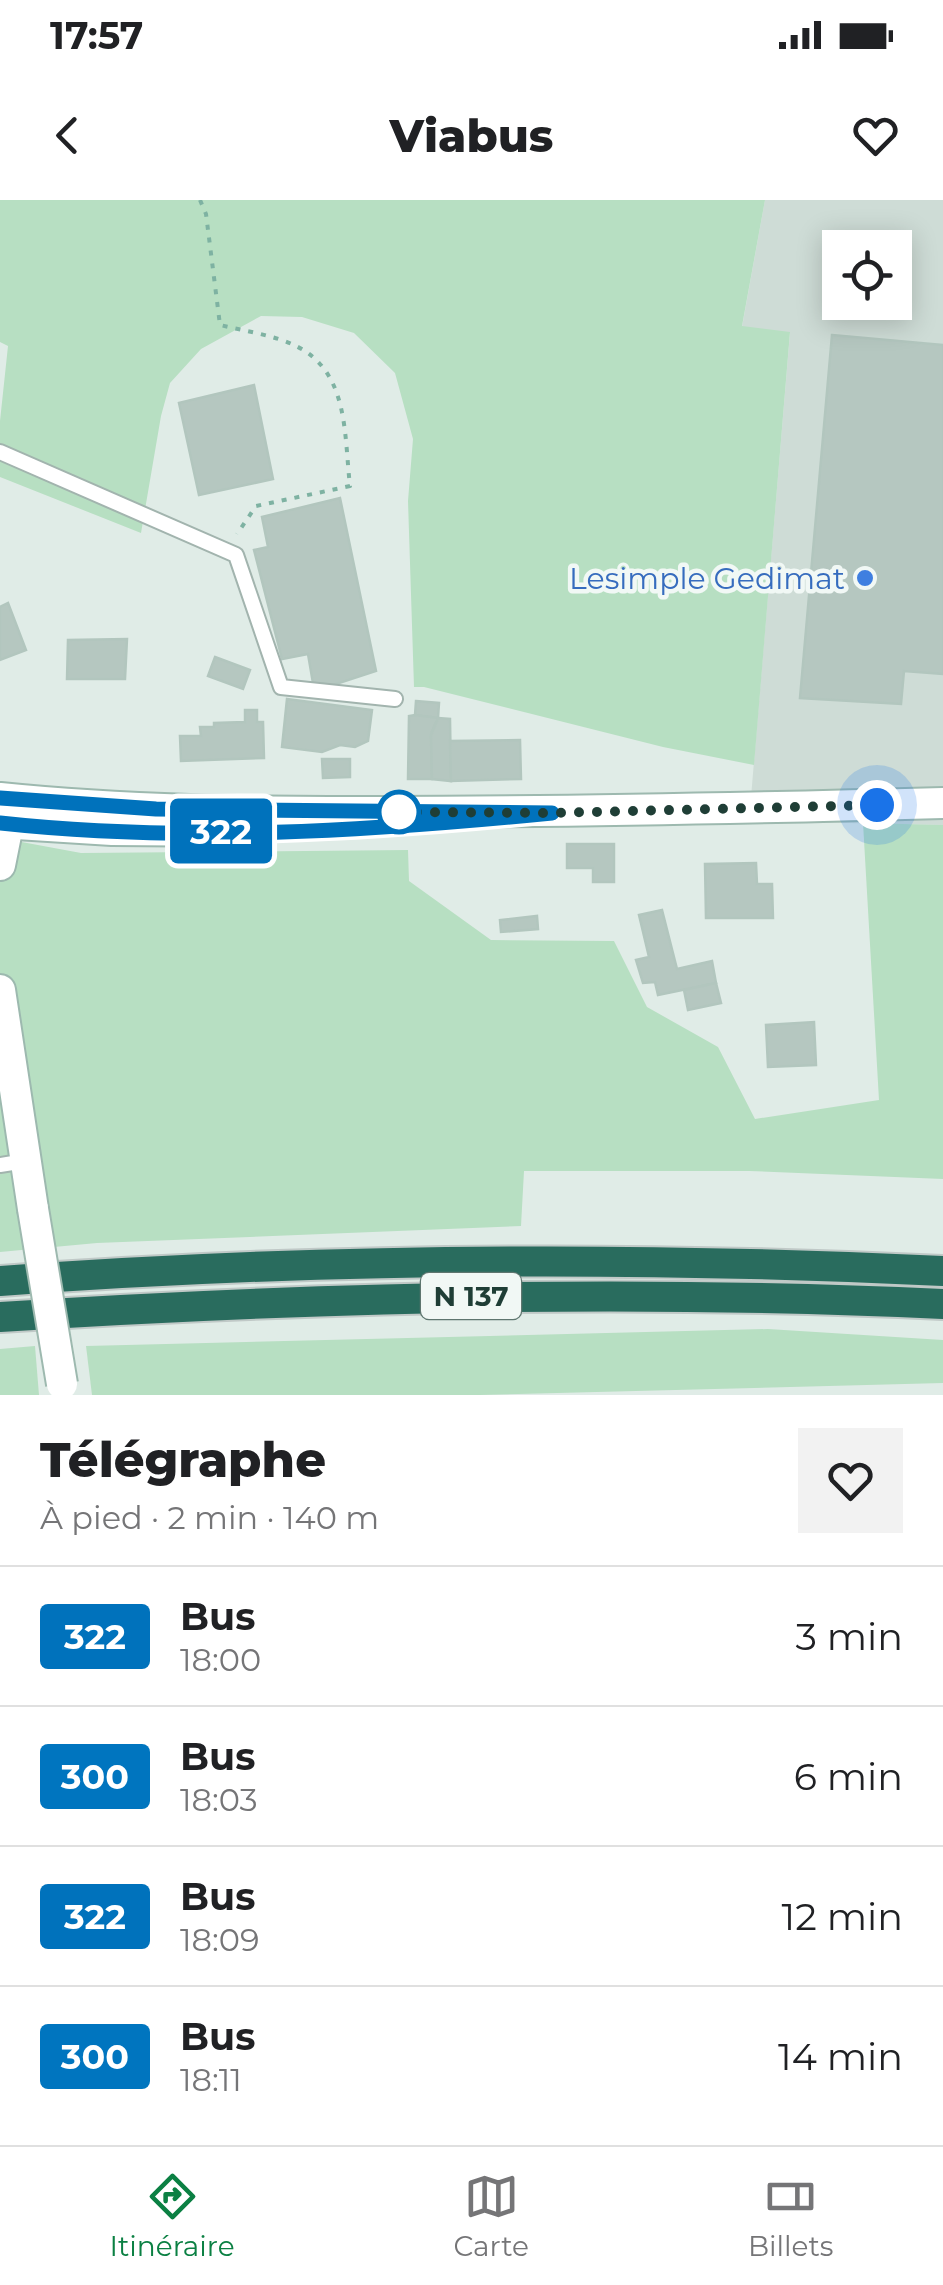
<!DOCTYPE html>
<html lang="fr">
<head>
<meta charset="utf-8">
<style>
	:root { --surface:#fff; --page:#f2f2f2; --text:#202124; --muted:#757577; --line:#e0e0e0; --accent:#0b8043 }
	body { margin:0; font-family:Montserrat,sans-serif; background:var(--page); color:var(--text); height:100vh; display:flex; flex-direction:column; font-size:38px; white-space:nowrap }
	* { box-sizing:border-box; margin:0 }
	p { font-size:32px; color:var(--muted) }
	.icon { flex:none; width:55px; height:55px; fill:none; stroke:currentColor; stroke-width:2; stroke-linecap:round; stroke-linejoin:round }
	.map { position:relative; height:1195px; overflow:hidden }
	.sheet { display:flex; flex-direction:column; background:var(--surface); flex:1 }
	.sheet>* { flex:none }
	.badge { padding:0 20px; border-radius:8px; font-size:35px; line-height:65px }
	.tools { position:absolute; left:822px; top:30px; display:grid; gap:20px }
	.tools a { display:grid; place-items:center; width:90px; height:90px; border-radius:0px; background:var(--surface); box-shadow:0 5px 25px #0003; font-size:50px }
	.you { position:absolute; width:50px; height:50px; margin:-25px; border:8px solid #fff; border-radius:50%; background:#1a73e8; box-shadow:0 0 0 15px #1a73e833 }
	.map>.badge { position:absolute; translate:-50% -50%; box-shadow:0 0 0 5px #fff }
	.round { display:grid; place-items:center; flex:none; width:105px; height:105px; border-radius:0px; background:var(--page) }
	.summary { display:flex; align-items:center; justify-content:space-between; height:170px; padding:0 40px }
	h1 { font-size:48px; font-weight:800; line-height:75px }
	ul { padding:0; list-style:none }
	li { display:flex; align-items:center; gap:30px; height:140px; padding:0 40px; border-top:2px solid var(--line) }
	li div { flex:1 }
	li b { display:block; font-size:38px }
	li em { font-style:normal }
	li .badge { min-width:110px; font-weight:700; text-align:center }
	.status { display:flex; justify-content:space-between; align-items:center; height:70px; padding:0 50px; background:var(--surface); direction:ltr }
	.status svg { height:28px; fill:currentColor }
	header { display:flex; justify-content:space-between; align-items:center; height:130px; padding:0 40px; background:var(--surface); font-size:45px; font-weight:800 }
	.menu { display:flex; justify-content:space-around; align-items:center; height:140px; border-top:2px solid var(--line); background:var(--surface); font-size:28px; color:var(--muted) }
	.menu a { display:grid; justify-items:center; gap:5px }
	.menu .selected { color:var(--accent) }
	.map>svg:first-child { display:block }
	.built { fill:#cedcd6; fill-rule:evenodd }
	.green { fill:#b7dfc2 }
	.building { fill:#b5c7c0; stroke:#b2c6be; stroke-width:2.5 }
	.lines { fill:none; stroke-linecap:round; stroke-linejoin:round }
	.lane-casing { stroke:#a2b4ae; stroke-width:18 }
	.secondary-casing { stroke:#9db9af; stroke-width:34 }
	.highway-casing { stroke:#c0c9c7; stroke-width:34 }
	.path { stroke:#7eb2a2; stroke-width:4; stroke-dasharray:5 8; stroke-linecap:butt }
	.lane { stroke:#fff; stroke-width:14 }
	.secondary { stroke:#fff; stroke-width:30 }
	.highway { stroke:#296c5e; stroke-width:30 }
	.secondary-bridge-casing { stroke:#9db9af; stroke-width:34; stroke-linecap:butt }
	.secondary-bridge { stroke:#fff; stroke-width:30 }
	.line-casing { stroke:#fff; stroke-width:22 }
	.line { stroke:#0072bc; stroke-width:15 }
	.walk { stroke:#1f3e36; stroke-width:10; stroke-dasharray:0 18 }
	.shop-dot { fill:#3f7fe0; stroke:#f1f8f5; stroke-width:4 }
	.stop-dot { fill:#fff; stroke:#0072bc; stroke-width:5 }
	.labels { text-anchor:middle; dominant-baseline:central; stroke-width:9; stroke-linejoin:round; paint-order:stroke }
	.shield { fill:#f1f8f5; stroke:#5e766f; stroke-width:2.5 }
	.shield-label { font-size:28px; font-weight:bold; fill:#1f3e36 }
	.shop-label { font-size:30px; fill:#366cbe; stroke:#f1f8f5; text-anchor:end }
</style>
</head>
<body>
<div class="status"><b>17:57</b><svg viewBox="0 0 49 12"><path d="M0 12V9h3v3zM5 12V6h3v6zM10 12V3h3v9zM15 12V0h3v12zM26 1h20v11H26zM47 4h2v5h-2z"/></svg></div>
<header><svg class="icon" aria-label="back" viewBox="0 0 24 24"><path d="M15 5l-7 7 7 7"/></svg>Viabus<svg class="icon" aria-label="heart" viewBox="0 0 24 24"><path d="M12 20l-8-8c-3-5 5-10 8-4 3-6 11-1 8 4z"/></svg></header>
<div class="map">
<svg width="943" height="1195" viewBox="0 0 943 1195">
	<rect width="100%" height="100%" fill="#e0ece7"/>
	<path class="built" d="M765 0H943V625L749 621 790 133 742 127ZM840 48H895V102H840Z"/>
	<g class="green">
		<path d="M0 0H765L742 126 790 132 754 565 663 547 424 487H414L408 301 413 239 395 173 354 133 302 117 261 116 201 149 170 183 161 216 141 333 0 277V221L8 146 0 142Z"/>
		<path d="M863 623 943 625V979L749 971H524L521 1026 97 1043 0 1052V638L81 653 408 650 409 681 491 740 614 741 647 807 718 847 755 919 879 900Z"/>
		<path d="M768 1129 943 1140V1183L480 1195H92L86 1146Z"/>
		<path d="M35 1146 39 1195H0V1149Z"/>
	</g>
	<g class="building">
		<path d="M832 135 943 145V474L904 471 901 504 800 498Z"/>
		<path d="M254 185 273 279 199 295 179 203Z"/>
		<path d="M340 298 376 471 333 485 313 483 308 454 282 459 254 350 268 347 262 317Z"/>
		<path d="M8 403 26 450 0 460V407Z"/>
		<path d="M127 439 125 479H67L68 440Z"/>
		<path d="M215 457 250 470 243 489 208 476Z"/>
		<path d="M287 499 372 510 368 541 355 547 340 545 322 552 282 547Z"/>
		<path d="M416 501 439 503 438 518 415 515Z"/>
		<path d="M245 510H257V522H263L264 558 181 561 180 536H201L200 527H214V523L245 522Z"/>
		<path d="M415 515 438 518 431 535 432 579H408L409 516Z"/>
		<path d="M438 518 450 519 451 581 432 579 431 535Z"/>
		<path d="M520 540 521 579 451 581 450 541Z"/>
		<path d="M322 559H350V577L323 578Z"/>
		<path d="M567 644H614V682H593V668H567Z"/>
		<path d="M756 663 757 684H772L773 718H706L705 664Z"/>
		<path d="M662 710 677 769 712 761 716 783 658 795 655 782 643 783 636 760 649 757 639 715Z"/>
		<path d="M537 716 538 729 501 732 500 720Z"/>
		<path d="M716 783 721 803 688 810 684 790Z"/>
		<path d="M814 822 816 865 768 867 766 825Z"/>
	</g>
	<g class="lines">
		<defs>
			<g id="lane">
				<path d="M0 252 236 355 281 487 395 499"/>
				<path d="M0 965 25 961"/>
			</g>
			<g id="secondary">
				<path d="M0 598C126 611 253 612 380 612 568 612 755 608 943 603"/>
				<path d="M0 607 7 630 0 665"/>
				<path d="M0 623 112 630 244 631"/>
				<path d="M0 790 33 1009"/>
			</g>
			<g id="highway">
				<path d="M0 1081C313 1058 629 1056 943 1071"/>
				<path d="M0 1117C314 1097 628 1089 943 1104"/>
			</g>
		</defs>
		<use href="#lane" class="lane-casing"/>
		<use href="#secondary" class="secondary-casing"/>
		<use href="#highway" class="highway-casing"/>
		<path class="path" d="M200 0 206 14 220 125C244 131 274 135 296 146 349 172 344 234 350 286L256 306 237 334"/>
		<use href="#lane" class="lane"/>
		<use href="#secondary" class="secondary"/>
		<use href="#highway" class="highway"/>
		<defs>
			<path id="secondary-bridge" d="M33 1009 62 1184"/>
		</defs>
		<use href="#secondary-bridge" class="secondary-bridge-casing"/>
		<use href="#secondary-bridge" class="secondary-bridge"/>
	</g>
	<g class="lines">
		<defs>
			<path id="line" d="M0 598 156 609 552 613C370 631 182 643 0 623"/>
		</defs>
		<use href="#line" class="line-casing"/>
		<use href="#line" class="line"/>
		<path class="walk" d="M399 612 552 613 877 605"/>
	</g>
	<circle class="shop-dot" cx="865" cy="378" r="10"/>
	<circle class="stop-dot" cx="399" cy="612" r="20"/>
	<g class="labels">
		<rect class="shield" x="421" y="1073" width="100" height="46" rx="8"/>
		<g class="shield-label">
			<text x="471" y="1096">N 137</text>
		</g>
		<g class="shop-label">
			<text x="845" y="378">Lesimple Gedimat</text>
		</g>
	</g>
</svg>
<div class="tools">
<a><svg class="icon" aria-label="locate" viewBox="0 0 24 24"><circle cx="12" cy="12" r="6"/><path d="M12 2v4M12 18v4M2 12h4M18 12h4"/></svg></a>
</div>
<div class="you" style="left:877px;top:605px"></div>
<b class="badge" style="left:221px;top:631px;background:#0072bc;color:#fff">322</b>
</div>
<section class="sheet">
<div class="summary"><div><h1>Télégraphe</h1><p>À pied · 2 min · 140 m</p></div><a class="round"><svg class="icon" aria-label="heart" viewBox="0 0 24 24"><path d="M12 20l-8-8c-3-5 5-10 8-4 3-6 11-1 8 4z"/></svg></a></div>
<ul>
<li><span class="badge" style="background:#0072bc;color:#fff">322</span><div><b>Bus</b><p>18:00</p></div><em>3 min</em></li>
<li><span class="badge" style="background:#0075bf;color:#fff">300</span><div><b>Bus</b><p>18:03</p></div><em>6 min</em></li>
<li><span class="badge" style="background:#0072bc;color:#fff">322</span><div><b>Bus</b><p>18:09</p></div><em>12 min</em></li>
<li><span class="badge" style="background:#0075bf;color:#fff">300</span><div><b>Bus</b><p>18:11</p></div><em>14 min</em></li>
</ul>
</section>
<nav class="menu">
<a class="selected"><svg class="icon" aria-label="directions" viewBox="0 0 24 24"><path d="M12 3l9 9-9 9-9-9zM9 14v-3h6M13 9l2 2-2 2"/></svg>Itinéraire</a>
<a><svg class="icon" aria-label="map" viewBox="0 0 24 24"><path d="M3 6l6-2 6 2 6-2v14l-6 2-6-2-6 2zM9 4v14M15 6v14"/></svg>Carte</a>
<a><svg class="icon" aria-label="tickets" viewBox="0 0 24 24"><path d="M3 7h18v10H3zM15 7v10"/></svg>Billets</a>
</nav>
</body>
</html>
